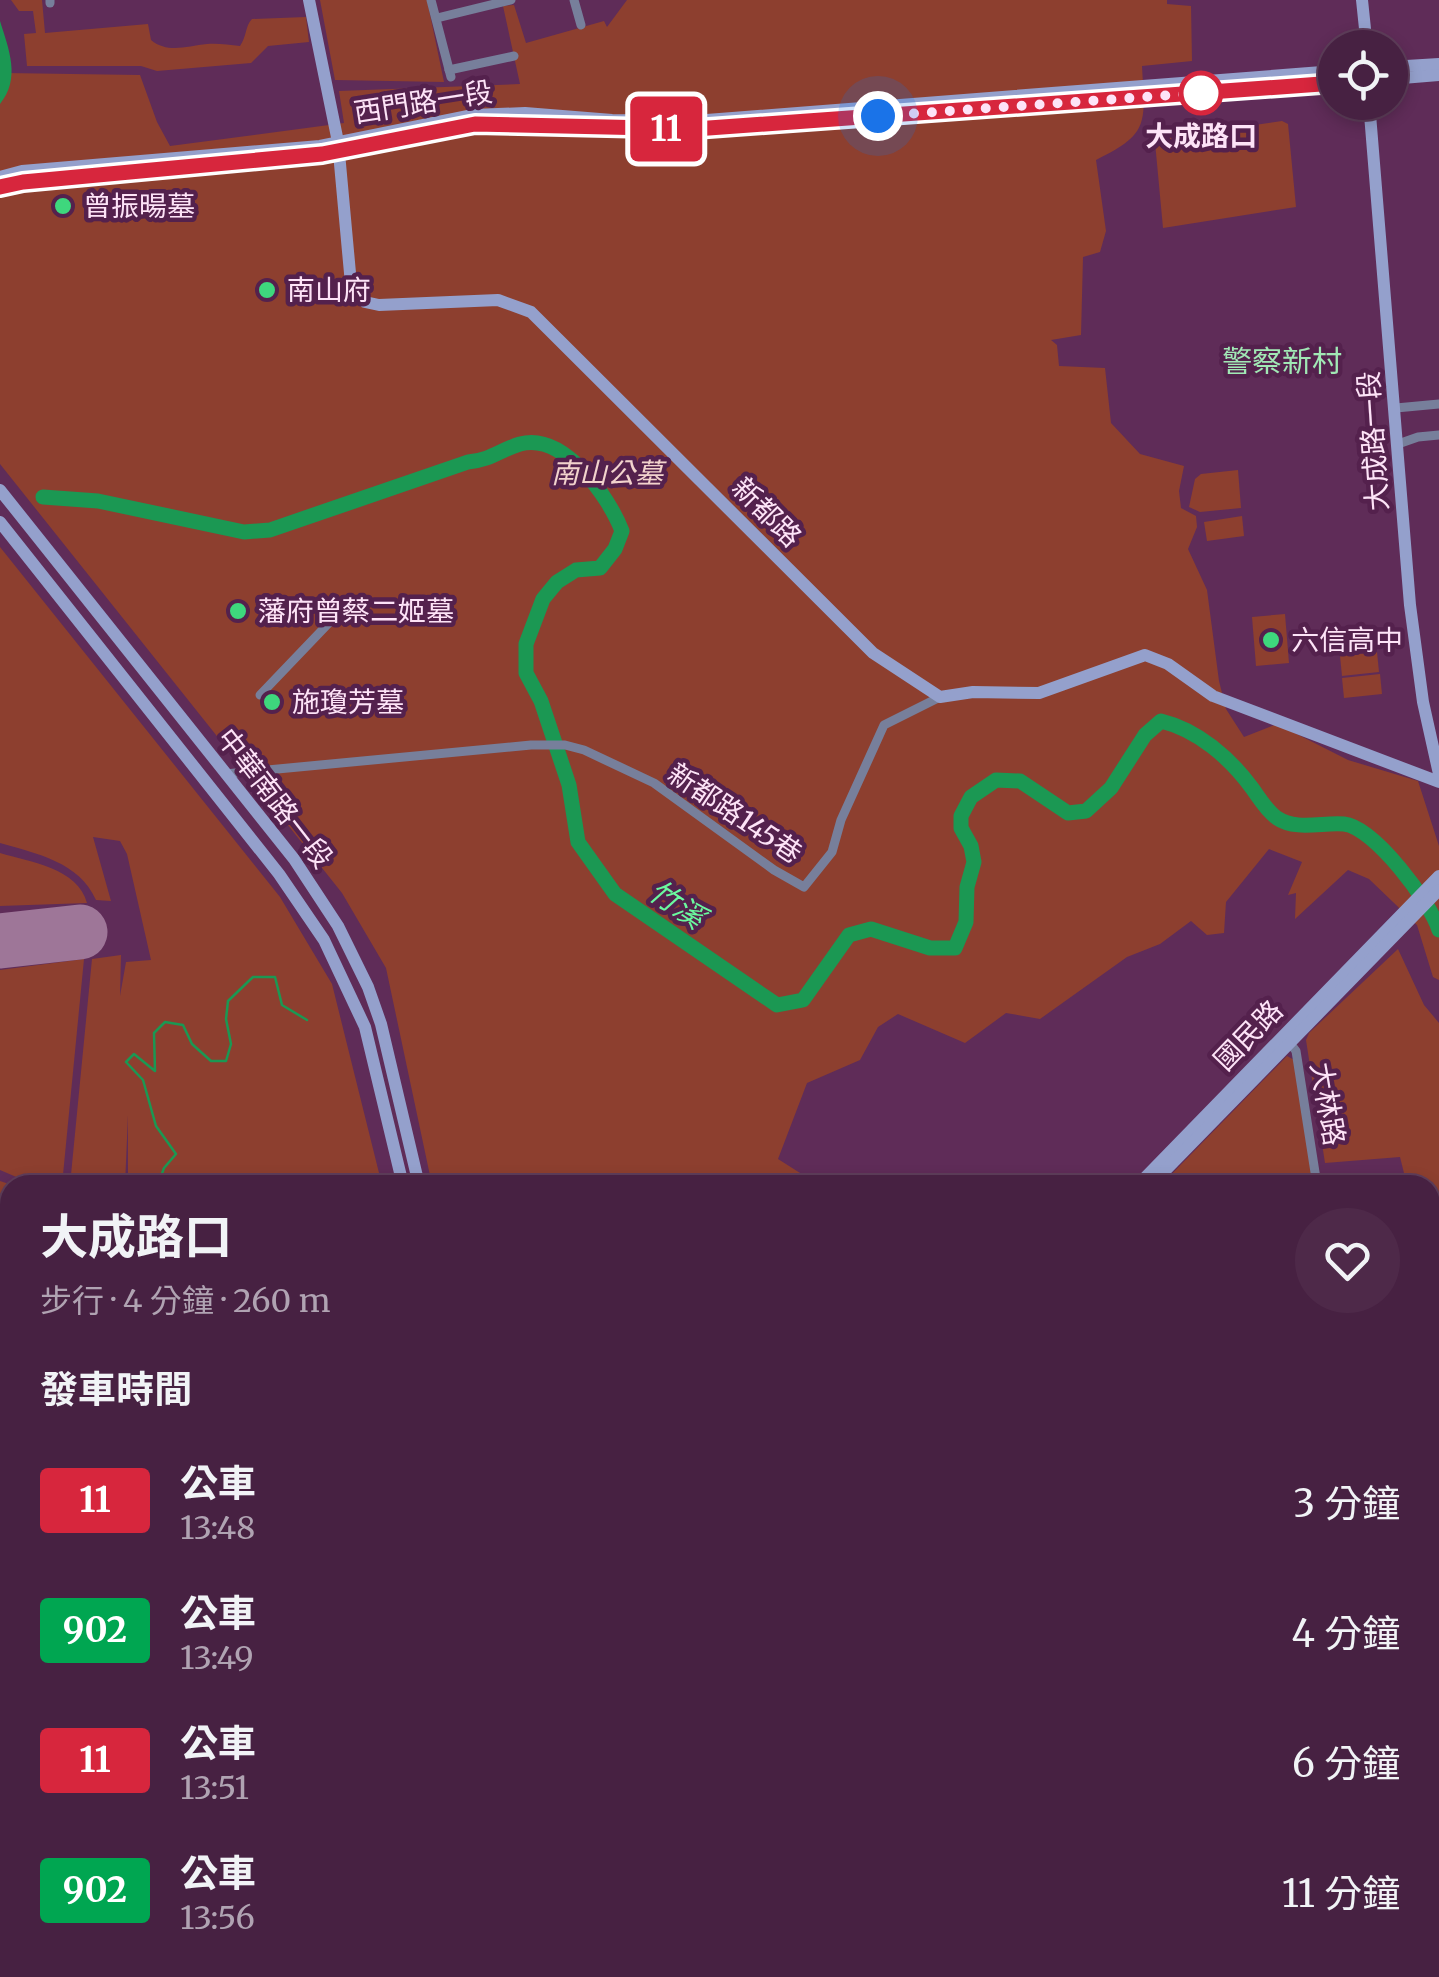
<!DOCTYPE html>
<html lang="zh-TW">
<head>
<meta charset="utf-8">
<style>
	:root { --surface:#472142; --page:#4e2949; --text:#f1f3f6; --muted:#b0a3b2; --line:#5f3e5b }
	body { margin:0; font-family:Merriweather,"Noto Sans TC",serif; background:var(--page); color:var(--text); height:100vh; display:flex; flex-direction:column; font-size:38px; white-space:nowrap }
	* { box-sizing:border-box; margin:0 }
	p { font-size:32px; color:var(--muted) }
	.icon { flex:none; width:55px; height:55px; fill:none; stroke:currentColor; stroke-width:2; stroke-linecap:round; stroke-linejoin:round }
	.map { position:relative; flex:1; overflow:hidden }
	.sheet { position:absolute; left:0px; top:1175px; width:1440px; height:802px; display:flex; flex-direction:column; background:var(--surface); border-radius:30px 30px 0 0; box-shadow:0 5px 15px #0003,0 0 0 2px var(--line) }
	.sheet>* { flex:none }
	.badge { padding:0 20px; border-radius:8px; font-size:35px; line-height:65px }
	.tools { position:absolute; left:1318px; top:30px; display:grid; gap:20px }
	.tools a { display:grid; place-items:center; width:90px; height:90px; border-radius:50%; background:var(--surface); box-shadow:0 5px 15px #0003,0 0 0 2px var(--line); font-size:50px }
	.you { position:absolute; width:50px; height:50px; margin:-25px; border:8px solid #fff; border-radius:50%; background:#1a73e8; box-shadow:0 0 0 15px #1a73e833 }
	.map>.badge { position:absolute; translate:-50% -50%; box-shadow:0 0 0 5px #fff }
	h2 { padding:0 40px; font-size:38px; line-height:90px }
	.round { display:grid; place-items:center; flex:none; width:105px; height:105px; border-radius:52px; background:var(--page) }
	.headline { display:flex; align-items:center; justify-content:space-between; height:170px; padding:0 40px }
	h1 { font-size:48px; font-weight:700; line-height:75px }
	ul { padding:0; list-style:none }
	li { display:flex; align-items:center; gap:30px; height:130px; padding:0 40px }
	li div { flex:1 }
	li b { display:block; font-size:38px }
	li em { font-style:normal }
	li .badge { min-width:110px; font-weight:700; text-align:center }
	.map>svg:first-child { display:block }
	.green { fill:#8d3f2f }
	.water { fill:#1b9853 }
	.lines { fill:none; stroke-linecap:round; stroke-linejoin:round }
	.stream { stroke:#1b9853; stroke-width:2.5 }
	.river { stroke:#1b9853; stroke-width:15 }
	.taxiway { stroke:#9e7698; stroke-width:22 }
	.runway { stroke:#9e7698; stroke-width:55 }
	.street { stroke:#777f9b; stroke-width:9 }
	.secondary { stroke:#94a0cc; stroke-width:12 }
	.line-casing { stroke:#fff; stroke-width:22 }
	.line { stroke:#d7263d; stroke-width:15 }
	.walk { stroke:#fde3f7; stroke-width:10; stroke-dasharray:0 18 }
	.stop-dot { fill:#fff; stroke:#d7263d; stroke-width:5 }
	.poi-dot { fill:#3ed77d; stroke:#54214d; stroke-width:4 }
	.labels { text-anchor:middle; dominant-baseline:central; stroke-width:9; stroke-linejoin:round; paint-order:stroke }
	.street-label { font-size:28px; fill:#fde3f7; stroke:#54214d }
	.stop-label { font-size:28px; font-weight:bold; fill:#fde3f7; stroke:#54214d }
	.poi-label { font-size:28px; fill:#fde3f7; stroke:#54214d; text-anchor:start }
	.park-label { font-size:28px; font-style:italic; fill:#f2d3cd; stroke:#54214d }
	.neighbourhood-label { font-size:30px; fill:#a1e8b5; stroke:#54214d }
	.water-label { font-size:30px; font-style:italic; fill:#6bf99f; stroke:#54214d }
</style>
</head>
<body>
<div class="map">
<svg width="1439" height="1977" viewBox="0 0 1439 1977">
	<rect width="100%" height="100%" fill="#5f2c58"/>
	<g class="green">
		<path d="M11 0H42L45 33 148 24 151 40C168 54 187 46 207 44 218 43 229 45 240 46 247 36 245 26 252 19L306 17 309 42 268 46 251 63 157 71 141 66H27L24 34 36 33 33 11H19Z"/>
		<path d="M320 0H427L444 82 335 80Z"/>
		<path d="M627 0H1167V4L1191 6 1192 61 1142 66C1145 123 1150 134 1096 160L1106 231 1100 252 1083 257 1081 335 1051 340 1057 345 1059 366 1105 368 1111 423 1140 454 1184 466 1179 491 1181 508 1196 516 1197 527 1188 549 1207 590 1219 681 1226 709 1244 737 1277 724 1348 760 1418 781 1439 846V980L1433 977 1417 925 1369 879 1348 870 1295 919 1296 893 1288 895 1302 862 1269 849 1226 902 1224 933 1207 935 1191 921 1160 944 1127 957 1040 1019 1006 1013 965 1043 898 1014 878 1027 860 1060 807 1083 778 1159 819 1185H432L386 968 342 893 0 464V85L4 73 140 75 157 122 170 146 344 123 339 91 520 84 503 6 514 5 526 43 604 21 607 27Z"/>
		<path d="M1282 121 1288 124 1296 207 1163 228 1155 142 1158 139Z"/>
		<path d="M1238 470 1241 508 1200 512 1189 507 1195 479 1201 474Z"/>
		<path d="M1242 516 1244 536 1207 541 1204 522Z"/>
		<path d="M0 547 280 897 332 984 382 1185H128V1115L125 1185H70L92 959 121 955 120 996 126 962 151 960 127 854 120 841 93 837 111 901 96 900C79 862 38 854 0 843Z"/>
		<path d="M1285 614 1289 663 1256 666 1252 617Z"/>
		<path d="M1377 652 1379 672 1342 676 1340 656Z"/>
		<path d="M1380 674 1382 694 1344 698 1342 678Z"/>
		<path d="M0 853C30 862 78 868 87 903L0 906Z"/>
		<path d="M1398 949 1424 1005 1439 1023V1203L1430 1201V1185H1407L1400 1157 1325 1163 1306 1040 1309 1033Z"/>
		<path d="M84 959 62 1185H35L0 1170V970Z"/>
		<path d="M1287 1056 1296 1061 1308 1133 1312 1185H1161Z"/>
		<path d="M0 1181 12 1185 10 1350 0 1351Z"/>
		<path d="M1439 1338V1482L1430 1487V1344Z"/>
		<path d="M10 1417V1567L0 1495V1419Z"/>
		<path d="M1439 1847V1928L1430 1930V1848Z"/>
	</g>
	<path class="water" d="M0 21C9 50 21 78 0 104Z"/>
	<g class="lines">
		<path class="stream" d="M158 1185 164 1168 176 1154 156 1126 143 1080 126 1062 134 1054 155 1071 154 1033 165 1022 183 1025 192 1044 211 1061H226L231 1044 226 1019 228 1001 253 977H275L282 1005 307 1020"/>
		<path class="river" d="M43 497 98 501 244 532 270 530 468 462C491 460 500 450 520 444 564 432 609 497 622 531L615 549 600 568 576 570 557 582 543 599 526 644V673L541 701 569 785 578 842 615 894 777 1005 803 1000 849 935 871 929 930 948H955L966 922 967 887 974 862 971 846 961 828V816L971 797 996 780 1020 781 1068 813 1086 811 1111 788 1145 735 1161 721C1198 730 1230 758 1252 788 1260 799 1266 810 1277 818 1296 831 1323 822 1344 824 1374 827 1431 903 1439 930"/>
		<g class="taxiway">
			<path d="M0 1706 10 1704"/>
			<path d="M0 1791 10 1797"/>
		</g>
		<g class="runway">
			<path d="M0 941 80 932"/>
			<path d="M0 1390 10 1389"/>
		</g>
		<g class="street">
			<path d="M50 0V3"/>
			<path d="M431 0 451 77"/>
			<path d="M574 0 581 25"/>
			<path d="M437 18 511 0"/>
			<path d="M449 70 514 56"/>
			<path d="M1396 408 1439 404"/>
			<path d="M1398 444 1418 437 1439 435"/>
			<path d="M260 695 347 604"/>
			<path d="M225 774 531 745H565L584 750 654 783 774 870 804 887 832 852 841 820 884 725 940 697"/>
			<path d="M1289 1042 1296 1051 1317 1185"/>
			<path d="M1430 1270 1439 1269"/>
			<path d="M1430 1547 1439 1563"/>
			<path d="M1430 1936 1439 1933"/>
			<path d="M219 1968 221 1977"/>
			<path d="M598 1968 600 1977"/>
			<path d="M1372 1968 1375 1977"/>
			<path d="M1416 1968 1418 1977"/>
			<path d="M1334 1971 1336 1977"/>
			<path d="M389 1977 391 1968"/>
			<path d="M1212 1977 1215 1968"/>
		</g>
		<g class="secondary">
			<path d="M309 0 338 142 351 284 365 302 379 305 498 300 531 312 873 653 940 697 973 692 1039 693 1145 655 1168 664 1213 696 1439 782"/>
			<path d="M1362 0 1367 48"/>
			<path d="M1390 67 1439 64"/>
			<path d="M1390 79 1439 75"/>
			<path d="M1369 102 1410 605 1423 702 1439 774"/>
			<path d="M842 119 1335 83"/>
			<path d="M433 131C507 119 569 129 642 129"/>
			<path d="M0 177 22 171 320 146 473 115 525 113 612 120 694 121 1335 71"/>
			<path d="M0 187 23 182 281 159 339 152 394 139"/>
			<path d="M0 490 294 859 338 926 368 987 381 1024 419 1185"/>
			<path d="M0 522 279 874 324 940 365 1027 403 1185"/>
			<path d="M1138 1185 1439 876"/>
			<path d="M1151 1185 1439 890"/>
			<path d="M951 1968 961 1977"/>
			<path d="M975 1968 984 1977"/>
			<path d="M450 1977V1968"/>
			<path d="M460 1977V1968"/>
		</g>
	</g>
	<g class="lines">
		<defs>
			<path id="line" d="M0 187 23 182 322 154 475 124 695 129 1335 83"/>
		</defs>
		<use href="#line" class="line-casing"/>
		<use href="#line" class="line"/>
		<path class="walk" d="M878 116 1201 93"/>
	</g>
	<circle class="stop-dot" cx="1201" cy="93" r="20"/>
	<g class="poi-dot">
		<circle cx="63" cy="206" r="10"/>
		<circle cx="267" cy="290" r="10"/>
		<circle cx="238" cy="611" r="10"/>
		<circle cx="1271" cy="640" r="10"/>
		<circle cx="272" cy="702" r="10"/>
	</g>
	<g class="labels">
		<g class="street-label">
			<text transform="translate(423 102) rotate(-9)">西門路一段</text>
			<text transform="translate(1373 441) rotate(-94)">大成路一段</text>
			<text transform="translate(767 512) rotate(45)">新都路</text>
			<text transform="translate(275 798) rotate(52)">中華南路一段</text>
			<text transform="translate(735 813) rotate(34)">新都路145巷</text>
			<text transform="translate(1248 1035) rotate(-46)">國民路</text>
			<text transform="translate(1328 1104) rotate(80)">大林路</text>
		</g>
		<g class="stop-label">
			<text x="1201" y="136">大成路口</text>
		</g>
		<g class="poi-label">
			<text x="83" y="206">曾振暘墓</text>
			<text x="287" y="290">南山府</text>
			<text x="258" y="611">藩府曾蔡二姬墓</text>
			<text x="1291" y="640">六信高中</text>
			<text x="292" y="702">施瓊芳墓</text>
		</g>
		<g class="park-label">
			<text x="607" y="473">南山公墓</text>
		</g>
		<g class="neighbourhood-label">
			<text x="1282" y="361">警察新村</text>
		</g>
		<g class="water-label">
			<text transform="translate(677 904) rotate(34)">竹溪</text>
		</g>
	</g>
</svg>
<div class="tools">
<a><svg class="icon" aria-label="locate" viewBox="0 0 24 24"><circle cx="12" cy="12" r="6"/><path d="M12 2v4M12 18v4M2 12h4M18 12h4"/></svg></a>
</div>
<div class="you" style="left:878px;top:116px"></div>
<b class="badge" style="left:666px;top:129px;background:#d7263d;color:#fff">11</b>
<section class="sheet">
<div class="headline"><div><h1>大成路口</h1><p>步行 · 4 分鐘 · 260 m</p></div><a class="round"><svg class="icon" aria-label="heart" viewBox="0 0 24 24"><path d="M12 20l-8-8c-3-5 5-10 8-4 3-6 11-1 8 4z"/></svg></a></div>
<h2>發車時間</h2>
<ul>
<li><span class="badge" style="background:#d7263d;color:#fff">11</span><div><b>公車</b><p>13:48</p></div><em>3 分鐘</em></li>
<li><span class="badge" style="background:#00a651;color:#fff">902</span><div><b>公車</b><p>13:49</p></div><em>4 分鐘</em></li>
<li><span class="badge" style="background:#d7263d;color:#fff">11</span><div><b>公車</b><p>13:51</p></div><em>6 分鐘</em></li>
<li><span class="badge" style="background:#00a651;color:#fff">902</span><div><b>公車</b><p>13:56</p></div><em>11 分鐘</em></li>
</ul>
</section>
</div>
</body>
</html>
